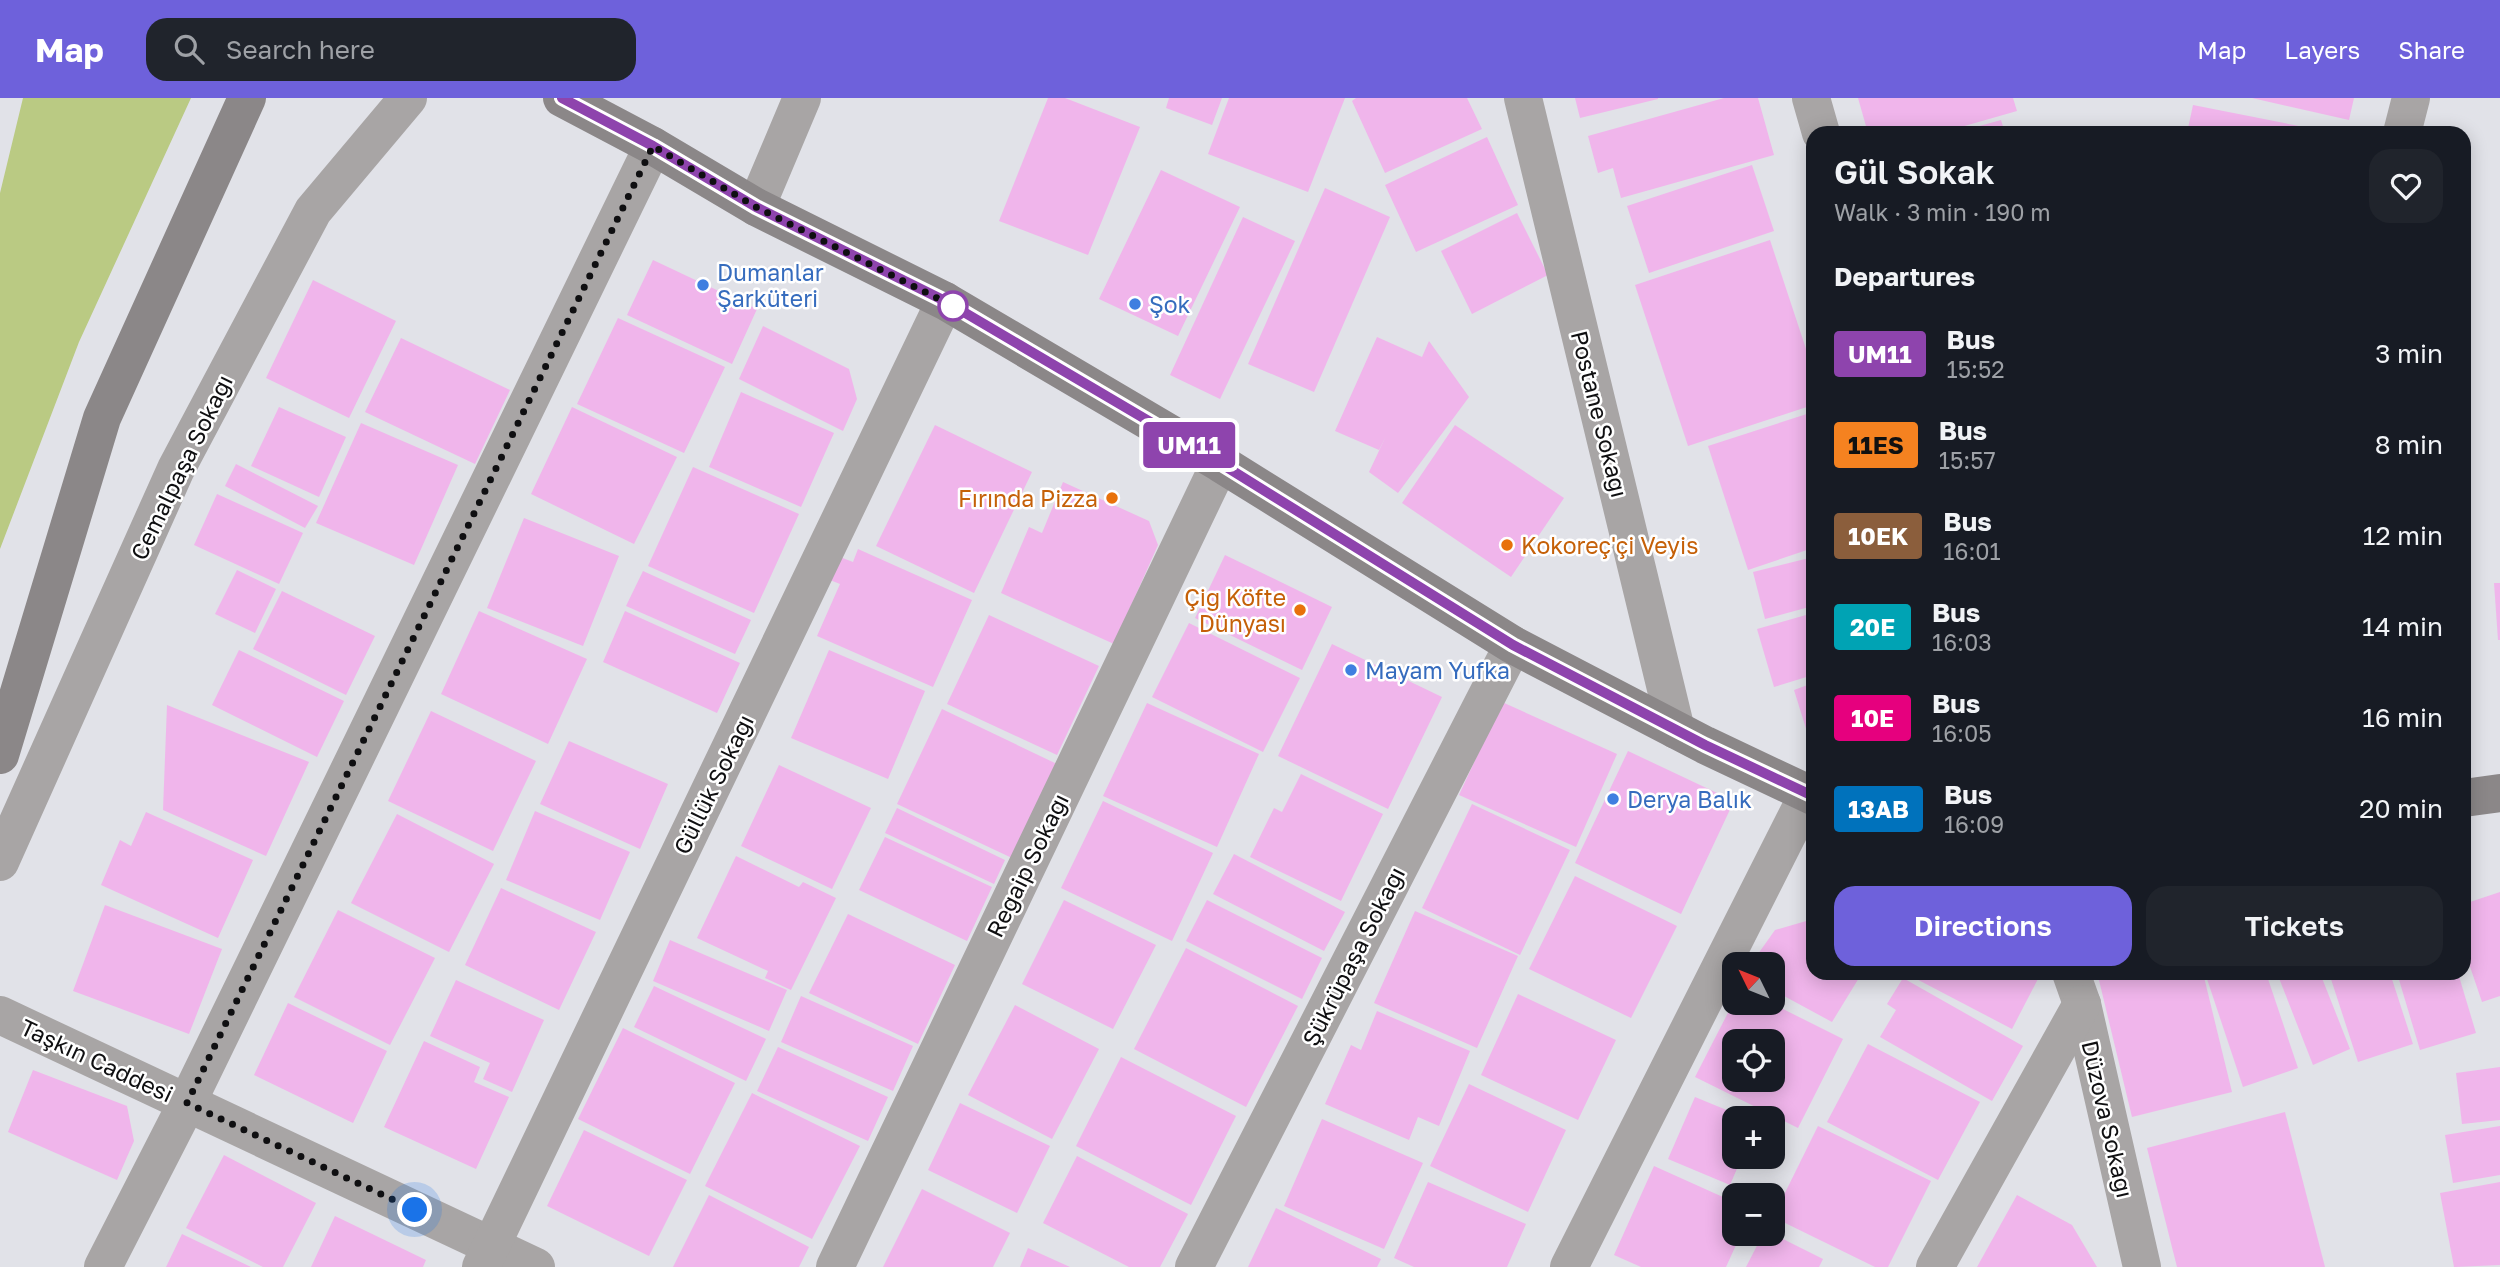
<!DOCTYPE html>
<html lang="en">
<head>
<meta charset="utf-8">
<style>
	:root { --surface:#171b24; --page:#20242c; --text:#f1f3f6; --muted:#9ea1a6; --accent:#6e61db }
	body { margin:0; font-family:"Golos Text",sans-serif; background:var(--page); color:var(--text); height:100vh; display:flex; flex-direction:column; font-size:26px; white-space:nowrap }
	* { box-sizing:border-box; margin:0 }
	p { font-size:23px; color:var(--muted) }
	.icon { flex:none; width:38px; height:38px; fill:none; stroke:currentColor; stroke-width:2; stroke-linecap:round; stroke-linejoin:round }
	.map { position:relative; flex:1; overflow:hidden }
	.side { position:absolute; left:1806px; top:28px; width:665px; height:854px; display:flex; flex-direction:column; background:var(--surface); border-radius:21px; box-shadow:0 4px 18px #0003 }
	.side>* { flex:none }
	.badge { padding:0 14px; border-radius:5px; font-size:24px; line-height:46px }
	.needle { width:46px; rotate:313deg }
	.fabs { position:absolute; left:1722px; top:854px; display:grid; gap:14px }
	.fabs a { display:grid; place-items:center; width:63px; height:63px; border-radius:14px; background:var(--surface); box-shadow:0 4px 18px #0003; font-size:35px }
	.you { position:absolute; width:35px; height:35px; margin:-18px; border:5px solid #fff; border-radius:50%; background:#1a73e8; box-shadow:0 0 0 10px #1a73e833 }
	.map>.badge { position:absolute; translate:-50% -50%; box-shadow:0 0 0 4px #fff }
	h2 { padding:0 28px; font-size:26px; line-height:63px }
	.round { display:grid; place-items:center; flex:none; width:74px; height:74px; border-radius:21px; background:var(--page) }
	.headline { display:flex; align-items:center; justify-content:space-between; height:119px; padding:0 28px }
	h1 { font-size:33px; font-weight:600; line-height:52px }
	.action { display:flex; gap:14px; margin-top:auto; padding:14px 28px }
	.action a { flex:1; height:80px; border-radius:21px; background:var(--accent); color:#fff; font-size:28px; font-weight:600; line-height:80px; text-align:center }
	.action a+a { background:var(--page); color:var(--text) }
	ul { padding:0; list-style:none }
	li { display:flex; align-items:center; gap:21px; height:91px; padding:0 28px }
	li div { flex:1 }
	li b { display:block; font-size:26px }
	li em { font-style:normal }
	li .badge { min-width:77px; font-weight:700; text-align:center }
	header { display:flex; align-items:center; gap:42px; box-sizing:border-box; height:98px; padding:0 35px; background:var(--accent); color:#fff }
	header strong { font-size:33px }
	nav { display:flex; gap:38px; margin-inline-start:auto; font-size:24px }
	.search { width:490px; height:63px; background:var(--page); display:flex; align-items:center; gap:18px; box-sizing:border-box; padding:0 24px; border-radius:21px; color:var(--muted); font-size:26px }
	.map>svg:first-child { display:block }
	.green { fill:#baca83 }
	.building { fill:#f0b5eb; fill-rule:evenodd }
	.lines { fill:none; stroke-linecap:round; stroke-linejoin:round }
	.street { stroke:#a8a5a5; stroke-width:38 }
	.secondary { stroke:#8b8788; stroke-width:38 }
	.line-casing { stroke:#fff; stroke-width:16 }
	.line { stroke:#8e44ad; stroke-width:10 }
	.walk { stroke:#0f0f11; stroke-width:7; stroke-dasharray:0 12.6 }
	.shop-dot { fill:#3f7fe0; stroke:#fff; stroke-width:2.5 }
	.stop-dot { fill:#fff; stroke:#8e44ad; stroke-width:3.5 }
	.food-dot { fill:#e8710a; stroke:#fff; stroke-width:2.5 }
	.labels { text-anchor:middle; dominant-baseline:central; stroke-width:5; stroke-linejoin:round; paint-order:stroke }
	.shop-label { font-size:23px; fill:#366cbe; stroke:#fff; text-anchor:start }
	.street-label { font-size:23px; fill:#0f0f11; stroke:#fff }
	.food-label { font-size:23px; fill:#c56008; stroke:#fff; text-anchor:end }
</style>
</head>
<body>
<header>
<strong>Map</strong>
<div class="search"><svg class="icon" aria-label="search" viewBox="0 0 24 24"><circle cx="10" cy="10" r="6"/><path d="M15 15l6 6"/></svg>Search here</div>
<nav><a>Map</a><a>Layers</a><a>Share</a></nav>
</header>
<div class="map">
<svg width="2500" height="1169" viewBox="0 0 2500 1169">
	<rect width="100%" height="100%" fill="#e1e2e8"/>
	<path class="green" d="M23 0H191L79 244 0 451V95Z"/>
	<g class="building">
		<path d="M1048 0H1065L1140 29 1088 157 999 123Z"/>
		<path d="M1169 0H1222L1212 27 1166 10Z"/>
		<path d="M1229 0H1345L1308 94 1208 56Z"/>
		<path d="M1356 0H1467L1482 31 1385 75 1352 3Z"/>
		<path d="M1575 0H1658V1L1580 20Z"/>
		<path d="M1724 0H1758L1774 57 1621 100 1613 70 1598 75 1588 38Z"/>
		<path d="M1858 0H2013L2017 13 1940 35H1868Z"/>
		<path d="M2252 0H2354L2349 22Z"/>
		<path d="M2193 7 2329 34V35H2187Z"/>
		<path d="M2001 22 2005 35H1958V34Z"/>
		<path d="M1487 39 1518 107 1416 154 1385 87Z"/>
		<path d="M1752 67 1774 133 1649 175 1627 108Z"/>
		<path d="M1161 72 1240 109 1178 238 1099 201Z"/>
		<path d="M1325 90 1390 119 1314 294 1248 266Z"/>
		<path d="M1517 115 1548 177 1472 216 1441 153Z"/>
		<path d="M1243 119 1295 143 1220 301 1170 277Z"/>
		<path d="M1770 142 1813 272V307L1688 348 1635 187Z"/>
		<path d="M653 162 757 211 732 266 627 217Z"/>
		<path d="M313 182 396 223 349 320 266 280Z"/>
		<path d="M618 220 725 269 684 355 577 306Z"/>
		<path d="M763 228 849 271 857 301 843 333 739 281Z"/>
		<path d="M1377 239 1422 259 1429 243 1469 299 1398 395 1369 374 1386 338 1379 352 1335 333Z"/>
		<path d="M401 240 510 292 475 366 365 314Z"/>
		<path d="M741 294 834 335 801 409 709 369Z"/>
		<path d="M279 309 346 339 319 399 251 368Z"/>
		<path d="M572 309 677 359 634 446 531 396Z"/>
		<path d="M1813 314V450L1748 472 1708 348Z"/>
		<path d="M361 325 458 367 414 467 316 425Z"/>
		<path d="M935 327 1032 374 974 495 876 448Z"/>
		<path d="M1455 327 1564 400 1511 479 1402 405Z"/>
		<path d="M236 366 318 408 305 430 225 388Z"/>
		<path d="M693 369 799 416 754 515 648 468Z"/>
		<path d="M1063 384 1149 423 1158 447 1114 546 1001 495 1029 429 1042 435Z"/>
		<path d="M217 396 303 435 279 486 194 447Z"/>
		<path d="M524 420 619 458 583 548 487 510Z"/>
		<path d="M858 451 972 502 933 589 817 538 840 486 830 482 840 459 853 464Z"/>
		<path d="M1225 457 1332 509 1302 572 1195 520Z"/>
		<path d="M1813 459V508L1765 521 1753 474Z"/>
		<path d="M237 472 276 491 255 535 215 516Z"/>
		<path d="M643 473 751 522 735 556 626 508Z"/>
		<path d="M2494 485H2500V542H2498Z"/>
		<path d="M282 493 375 538 346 597 253 551Z"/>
		<path d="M479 513 587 561 548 646 441 596Z"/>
		<path d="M625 513 740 565 717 615 603 564Z"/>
		<path d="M1813 515V577L1774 589 1757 531Z"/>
		<path d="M989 517 1099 568 1057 657 947 606Z"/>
		<path d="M1189 525 1300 580 1263 654 1152 599Z"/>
		<path d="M1332 546 1442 599 1388 711 1278 658Z"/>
		<path d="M239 552 344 603 317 659 212 607Z"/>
		<path d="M829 552 925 593 888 681 791 640Z"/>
		<path d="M1813 585V650H1812L1794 592Z"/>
		<path d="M1502 604 1617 656 1576 749 1459 697Z"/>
		<path d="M1147 605 1259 656 1217 749 1103 698Z"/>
		<path d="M167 607 309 664 266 758 163 712Z"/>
		<path d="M942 611 1057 666 1012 760 897 706Z"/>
		<path d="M431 613 536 663 493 753 388 703Z"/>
		<path d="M569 643 668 686 640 751 540 706Z"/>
		<path d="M1628 653 1734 703 1681 816 1575 765Z"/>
		<path d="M779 667 871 710 832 791 741 748Z"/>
		<path d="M1301 676 1383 716 1341 803 1250 759 1274 710 1282 714Z"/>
		<path d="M1103 703 1213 755 1172 843 1061 790Z"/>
		<path d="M1472 706 1570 752 1520 857 1422 810Z"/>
		<path d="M897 710 1005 762 994 786 885 735Z"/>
		<path d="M535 713 630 754 600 822 506 782Z"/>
		<path d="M146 714 253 762 218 840 101 787 120 742 131 748Z"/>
		<path d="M397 716 494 766 449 854 351 805Z"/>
		<path d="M885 739 992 789 967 843 859 792Z"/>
		<path d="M1234 756 1345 814 1324 853 1213 796Z"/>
		<path d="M736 758 799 789 803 784 836 800 791 892 765 880 768 873 697 840Z"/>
		<path d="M1575 778 1677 828 1631 920 1529 871Z"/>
		<path d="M501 790 596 834 559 912 465 867Z"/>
		<path d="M2500 794V898L2482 904 2464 851V806Z"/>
		<path d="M1064 802 1156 847 1113 931 1022 886Z"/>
		<path d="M1207 802 1322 860 1302 901 1186 843Z"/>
		<path d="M105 807 222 851 189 936 73 893Z"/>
		<path d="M338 812 435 860 390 947 294 899Z"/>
		<path d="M1415 813 1518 858 1477 950 1374 905Z"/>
		<path d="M848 816 955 867 918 946 809 895Z"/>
		<path d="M1813 821V875H1862L1832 924 1773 892V866H1753V863L1775 832Z"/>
		<path d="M670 842 787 892 769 933 653 883Z"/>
		<path d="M1186 850 1298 908 1246 1009 1134 951Z"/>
		<path d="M1905 875H2041L2012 931Z"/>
		<path d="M2110 875H2203L2232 994 2132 1019 2098 878Z"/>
		<path d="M2205 875H2266L2298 970 2243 989Z"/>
		<path d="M2277 875H2320L2350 951 2313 967Z"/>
		<path d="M2329 875H2390L2413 946 2358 964Z"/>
		<path d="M2397 875H2458L2476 935 2420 952Z"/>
		<path d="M1903 880 2023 948 1992 1003 1880 939 1896 912 1887 906Z"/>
		<path d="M456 882 544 922 512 994 483 981 490 965 430 938Z"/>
		<path d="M654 888 766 941 746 983 634 929Z"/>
		<path d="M1518 896 1616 942 1578 1022 1481 977Z"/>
		<path d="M801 898 913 948 893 993 781 944Z"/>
		<path d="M288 905 387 953 353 1025 254 977Z"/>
		<path d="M1733 905H1771L1843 941 1798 1030 1695 979ZM1734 943H1773V982H1734Z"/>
		<path d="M1015 907 1099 951 1052 1041 968 997Z"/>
		<path d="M1377 913 1470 953 1439 1028 1418 1019 1409 1042 1325 1006 1351 947 1361 952Z"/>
		<path d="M623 930 735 985 690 1076 578 1021Z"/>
		<path d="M424 943 480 969 474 984 509 999 476 1071 384 1029Z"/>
		<path d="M1868 946 1980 1004 1938 1082 1827 1024Z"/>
		<path d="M778 949 888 999 868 1043 757 993Z"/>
		<path d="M1121 959 1236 1018 1191 1107 1076 1048Z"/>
		<path d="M2500 969V1022L2462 1026 2456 975Z"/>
		<path d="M33 972 127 1008 134 1043 117 1082 8 1034Z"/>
		<path d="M1469 986 1566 1032 1528 1114 1430 1068Z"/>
		<path d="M752 995 860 1048 812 1141 705 1088Z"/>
		<path d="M1695 999 1746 1020H1734V1059H1742L1730 1087 1668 1061Z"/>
		<path d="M960 1005 1050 1048 1017 1115 928 1072Z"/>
		<path d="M2285 1014 2325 1169H2177L2147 1050Z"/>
		<path d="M1322 1021 1423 1065 1384 1151 1284 1108Z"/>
		<path d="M1818 1028 1931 1083 1888 1169H1875L1773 1119Z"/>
		<path d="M2500 1028V1077L2453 1085 2445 1037Z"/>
		<path d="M584 1032 687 1082 649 1158 547 1108Z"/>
		<path d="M224 1057 316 1105 283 1169H263L186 1130Z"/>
		<path d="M1077 1058 1188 1116 1160 1169H1129L1043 1125Z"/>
		<path d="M1654 1068 1734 1104V1136H1741L1726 1169H1641L1614 1157Z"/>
		<path d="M1428 1084 1526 1126 1507 1169H1414L1394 1160Z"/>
		<path d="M2500 1084V1167L2454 1169 2440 1095Z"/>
		<path d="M922 1091 1010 1135 993 1169H883Z"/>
		<path d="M709 1097 809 1149 799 1169H673Z"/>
		<path d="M2017 1097 2072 1127 2097 1169H1977Z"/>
		<path d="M1276 1110 1381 1161 1377 1169H1248Z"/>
		<path d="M335 1118 426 1162 423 1169H311Z"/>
		<path d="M182 1136 251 1169H166Z"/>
		<path d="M1763 1136H1773L1823 1161 1819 1169H1746Z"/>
		<path d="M1028 1150 1070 1169H1020Z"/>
	</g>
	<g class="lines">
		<g class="street">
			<path d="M1523 0 1676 632"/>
			<path d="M1811 0 1821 35"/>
			<path d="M2402 35 2411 0"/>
			<path d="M756 109 802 0"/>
			<path d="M0 764 176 371 313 113 408 0"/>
			<path d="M2071 875 2082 906 2142 1169"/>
			<path d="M0 917 536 1169"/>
			<path d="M103 1169 187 1005 653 48"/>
			<path d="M481 1169 945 203"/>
			<path d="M835 1169 1220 365"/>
			<path d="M1194 1169 1513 547"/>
			<path d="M1569 1169 1808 696"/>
			<path d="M1935 1169 2082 906"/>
		</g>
		<g class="secondary">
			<path d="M562 0 653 48 756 109 945 203 1220 365 1513 547 1705 647 1813 698"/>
			<path d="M0 657 102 320 247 0"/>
			<path d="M2464 700 2500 695"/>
		</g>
	</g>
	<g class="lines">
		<defs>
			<path id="line" d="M562 0 653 48 756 109 945 203 1220 365 1513 547 1705 647 1813 698"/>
		</defs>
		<use href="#line" class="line-casing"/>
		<use href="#line" class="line"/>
		<path class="walk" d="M415 1112 187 1005 653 48 756 109 953 208"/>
	</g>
	<g class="shop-dot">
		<circle cx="703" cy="187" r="7"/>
		<circle cx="1135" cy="206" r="7"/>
		<circle cx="1351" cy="572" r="7"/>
		<circle cx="1613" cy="701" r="7"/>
	</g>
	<circle class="stop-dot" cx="953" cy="208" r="14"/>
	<g class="food-dot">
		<circle cx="1112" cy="400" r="7"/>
		<circle cx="1507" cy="447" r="7"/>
		<circle cx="1300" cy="512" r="7"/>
	</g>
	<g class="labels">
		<g class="shop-label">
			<text x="717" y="174">Dumanlar<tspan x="717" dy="26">Şarküteri</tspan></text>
			<text x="1149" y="206">Şok</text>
			<text x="1365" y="572">Mayam Yufka</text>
			<text x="1627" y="701">Derya Balık</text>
		</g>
		<g class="street-label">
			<text transform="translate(1600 316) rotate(76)">Postane Sokağı</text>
			<text transform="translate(181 369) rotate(-64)">Cemalpaşa Sokağı</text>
			<text transform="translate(713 686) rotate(-64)">Güllük Sokağı</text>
			<text transform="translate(1027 767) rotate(-64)">Regaip Sokağı</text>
			<text transform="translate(1353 858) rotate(-63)">Şükrüpaşa Sokağı</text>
			<text transform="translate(97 962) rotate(25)">Taşkın Caddesi</text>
			<text transform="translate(2108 1021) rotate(77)">Düzova Sokağı</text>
		</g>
		<g class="food-label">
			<text x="1098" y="400">Fırında Pizza</text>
			<text x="1521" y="447" text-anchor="start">Kokoreç'çi Veyis</text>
			<text x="1286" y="499">Çiğ Köfte<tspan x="1286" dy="26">Dünyası</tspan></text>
		</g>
	</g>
</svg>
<div class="fabs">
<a><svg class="needle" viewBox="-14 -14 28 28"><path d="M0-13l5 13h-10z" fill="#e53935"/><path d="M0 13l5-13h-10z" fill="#9ea1a6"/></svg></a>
<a><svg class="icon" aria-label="locate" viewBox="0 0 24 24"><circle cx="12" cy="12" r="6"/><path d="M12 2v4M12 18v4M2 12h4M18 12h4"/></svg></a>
<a>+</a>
<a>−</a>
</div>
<div class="you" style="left:415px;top:1112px"></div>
<b class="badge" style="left:1189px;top:347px;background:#8e44ad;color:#fff">UM11</b>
<section class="side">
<div class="headline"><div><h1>Gül Sokak</h1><p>Walk · 3 min · 190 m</p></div><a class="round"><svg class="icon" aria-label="heart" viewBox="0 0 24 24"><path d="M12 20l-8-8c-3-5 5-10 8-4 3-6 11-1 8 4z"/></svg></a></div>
<h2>Departures</h2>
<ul>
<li><span class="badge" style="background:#8e44ad;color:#fff">UM11</span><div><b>Bus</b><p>15:52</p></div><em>3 min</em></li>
<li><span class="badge" style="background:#f58220;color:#111">11ES</span><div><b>Bus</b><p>15:57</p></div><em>8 min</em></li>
<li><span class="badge" style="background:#8b5e3c;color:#fff">10EK</span><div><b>Bus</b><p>16:01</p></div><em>12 min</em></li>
<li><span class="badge" style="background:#00a3b4;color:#fff">20E</span><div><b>Bus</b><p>16:03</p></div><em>14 min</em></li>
<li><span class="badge" style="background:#e6007e;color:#fff">10E</span><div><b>Bus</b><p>16:05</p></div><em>16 min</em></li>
<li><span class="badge" style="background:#0072bc;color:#fff">13AB</span><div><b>Bus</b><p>16:09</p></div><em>20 min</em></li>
</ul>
<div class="action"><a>Directions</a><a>Tickets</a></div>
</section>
</div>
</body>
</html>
